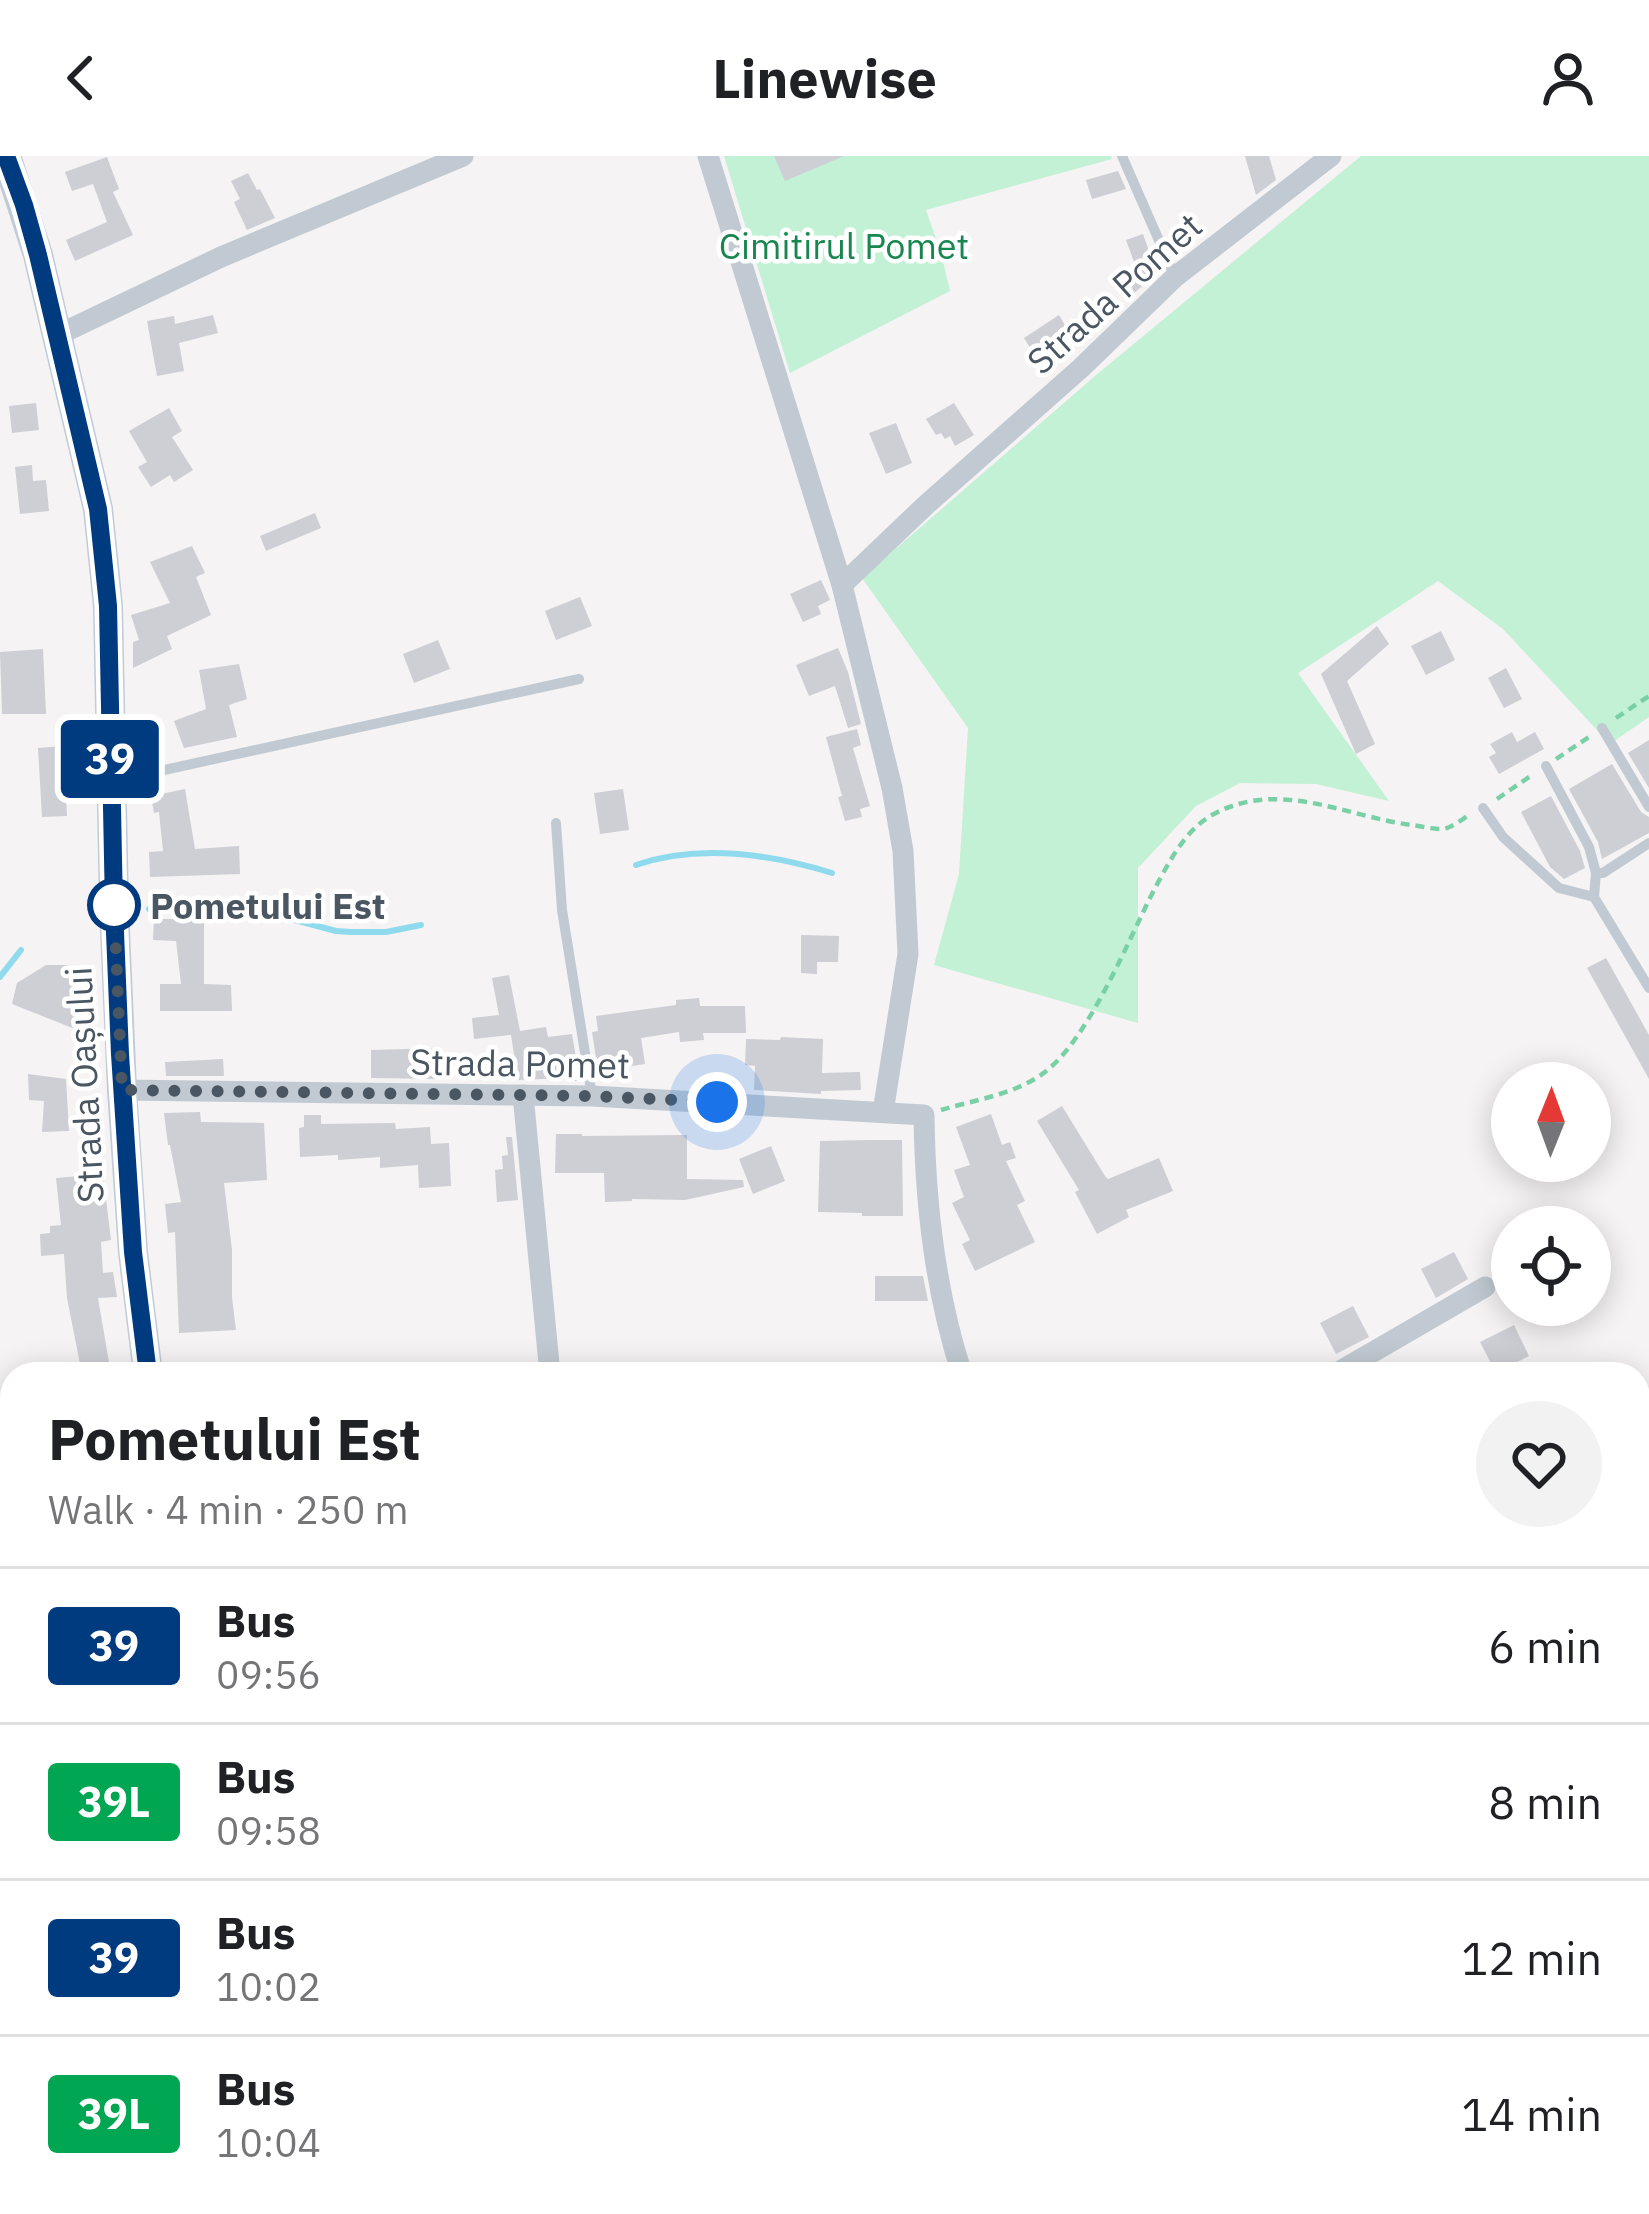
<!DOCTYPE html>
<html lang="en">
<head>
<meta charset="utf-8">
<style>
	:root { --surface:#fff; --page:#f2f2f2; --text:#202124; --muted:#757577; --line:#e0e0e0 }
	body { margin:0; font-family:"IBM Plex Sans",sans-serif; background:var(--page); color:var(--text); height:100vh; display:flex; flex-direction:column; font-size:45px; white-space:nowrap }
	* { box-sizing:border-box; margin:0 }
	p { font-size:39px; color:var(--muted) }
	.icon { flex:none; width:66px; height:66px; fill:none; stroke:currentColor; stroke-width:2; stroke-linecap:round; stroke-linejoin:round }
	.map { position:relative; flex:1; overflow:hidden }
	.side { position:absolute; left:0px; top:1206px; width:1650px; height:852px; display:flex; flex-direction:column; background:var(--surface); border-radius:36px 36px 0 0; box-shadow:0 6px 30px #0003 }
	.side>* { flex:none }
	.badge { padding:0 24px; border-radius:9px; font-size:42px; line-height:78px }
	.needle { width:78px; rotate:1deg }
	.controls { position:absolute; left:1491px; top:906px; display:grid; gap:24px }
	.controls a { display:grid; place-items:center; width:120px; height:120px; border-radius:50%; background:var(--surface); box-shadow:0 6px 30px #0003; font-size:60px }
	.you { position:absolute; width:60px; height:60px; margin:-30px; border:9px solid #fff; border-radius:50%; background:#1a73e8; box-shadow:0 0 0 18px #1a73e833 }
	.map>.badge { position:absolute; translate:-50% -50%; box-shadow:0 0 0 6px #fff }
	.round { display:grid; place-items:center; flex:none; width:126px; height:126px; border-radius:63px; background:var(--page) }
	.head { display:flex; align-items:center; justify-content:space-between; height:204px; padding:0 48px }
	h1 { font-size:57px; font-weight:700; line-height:90px }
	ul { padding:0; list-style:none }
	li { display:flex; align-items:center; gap:36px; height:156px; padding:0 48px; border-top:3px solid var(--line) }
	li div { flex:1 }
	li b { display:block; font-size:45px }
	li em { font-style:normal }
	li .badge { min-width:132px; font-weight:700; text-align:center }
	header { display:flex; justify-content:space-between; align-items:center; height:156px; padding:0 48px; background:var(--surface); font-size:54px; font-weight:700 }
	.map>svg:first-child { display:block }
	.green { fill:#c3f1d5 }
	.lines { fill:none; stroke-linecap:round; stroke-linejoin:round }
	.stream { stroke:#90daee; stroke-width:6 }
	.building { fill:#cdcfd5 }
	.path { stroke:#7ad0a6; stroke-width:4.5; stroke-dasharray:9 6; stroke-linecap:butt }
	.lane { stroke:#c1cad2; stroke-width:10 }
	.street { stroke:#c1cad2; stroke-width:21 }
	.secondary { stroke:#c1cbd6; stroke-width:30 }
	.line-casing { stroke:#fff; stroke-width:27 }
	.line { stroke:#003b80; stroke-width:18 }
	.walk { stroke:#4a5661; stroke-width:12; stroke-dasharray:0 21.6 }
	.stop-dot { fill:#fff; stroke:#003b80; stroke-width:6 }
	.labels { text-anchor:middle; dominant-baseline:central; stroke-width:9; stroke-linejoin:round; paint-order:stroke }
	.park-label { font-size:36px; fill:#17864f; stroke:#fff }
	.street-label { font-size:36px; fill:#4a5661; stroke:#fff }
	.stop-label { font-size:36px; font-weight:bold; fill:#4a5661; stroke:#fff; text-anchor:start }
</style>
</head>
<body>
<header><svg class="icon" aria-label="back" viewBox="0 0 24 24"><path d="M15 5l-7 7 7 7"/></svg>Linewise<svg class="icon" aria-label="person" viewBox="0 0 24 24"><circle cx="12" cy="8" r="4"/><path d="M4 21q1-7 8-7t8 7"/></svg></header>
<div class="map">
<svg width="1649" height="2058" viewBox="0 0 1649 2058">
	<rect width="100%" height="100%" fill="#f5f3f3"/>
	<g class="green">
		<path d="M724 0H1111L1112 3 926 54 941 97 950 135 790 217Z"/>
		<path d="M1361 0H1649V561L1610 588 1503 473 1438 425 1298 517 1389 645 1316 628 1240 627 1196 650 1138 712V867L934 809 959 718 968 572 862 422 1095 220Z"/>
	</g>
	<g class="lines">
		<g class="stream">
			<path d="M636 709C698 688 770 698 832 717"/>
			<path d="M149 753 276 759 336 775 351 776H386L421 769"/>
			<path d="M0 821 21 794"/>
			<path d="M0 1779 12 1792"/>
			<path d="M71 2046V2058"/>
		</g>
	</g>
	<g class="building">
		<path d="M774 0H844L785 25Z"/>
		<path d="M1245 0H1269L1276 24 1256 39Z"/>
		<path d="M107 1 119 33 113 36 133 79 75 105 66 84 107 66 93 28 72 35 65 16Z"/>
		<path d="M1118 15 1126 33 1092 43 1086 24Z"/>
		<path d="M248 17 257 34 260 33 275 62 247 74 234 46 240 43 231 25Z"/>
		<path d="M1143 78 1157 118 1134 137 1128 121 1138 117 1126 84Z"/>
		<path d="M213 159 218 177 179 187 184 215 157 220 147 165 174 160 175 168Z"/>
		<path d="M1059 159 1069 176 1034 198 1024 182Z"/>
		<path d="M36 247 39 274 12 277 9 250Z"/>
		<path d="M954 247 974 279 955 290 950 280 945 283 941 277 936 279 926 263Z"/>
		<path d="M169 252 182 275 172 281 193 314 174 326 170 319 151 331 138 311 147 306 129 275Z"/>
		<path d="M896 267 912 307 886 318 869 277Z"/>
		<path d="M32 309 33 325 46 324 49 355 20 358 15 311Z"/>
		<path d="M315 357 321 372 266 395 260 380Z"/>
		<path d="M192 390 205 417 196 421 211 459 167 480 172 493 133 512V486L139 484 131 459 170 447 150 406Z"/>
		<path d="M821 424 830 444 818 450 821 458 803 466 790 438Z"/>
		<path d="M580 441 592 470 556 484 545 455Z"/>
		<path d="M1377 470 1389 488 1347 525 1375 588 1356 598 1321 518Z"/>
		<path d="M1441 475 1455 504 1426 519 1411 490Z"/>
		<path d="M438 484 450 513 414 527 403 498Z"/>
		<path d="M838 492 848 516 861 568 848 572 835 530 809 540 796 509Z"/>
		<path d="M43 493 46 558H2L0 496Z"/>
		<path d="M239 508 247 543 229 549 237 581 184 592 174 565 206 553 199 514Z"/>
		<path d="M1506 512 1522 543 1504 552 1488 522Z"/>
		<path d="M857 573 861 589 853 592 870 650 860 653 862 661 845 665 838 641 842 640 826 581Z"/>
		<path d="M1512 576 1517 586 1535 576 1544 593 1499 618 1489 601 1496 597 1490 588Z"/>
		<path d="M1649 584V632L1628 597Z"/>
		<path d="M63 590 67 660 42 661 38 592Z"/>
		<path d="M1612 608 1641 656 1649 661V677L1602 703 1598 686 1569 633Z"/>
		<path d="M185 633 195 693 239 690 240 718 150 721 149 696 163 695 159 656 154 657 151 640Z"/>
		<path d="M623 633 629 674 600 678 594 637Z"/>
		<path d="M1551 640 1580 695 1585 712 1564 723 1550 711 1521 656Z"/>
		<path d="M154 763H204V828L231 829 232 855H160V828H181L176 785 153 784Z"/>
		<path d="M801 779 839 780 838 806H817V818L801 817Z"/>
		<path d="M1606 802 1649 879V923L1587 812Z"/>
		<path d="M46 809H67L85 826 90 865 80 875 12 848 17 827Z"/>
		<path d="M509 819 520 875 546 871 548 881 572 878 580 925H569V922L518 924 511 879 474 883 472 862 499 859 492 822Z"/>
		<path d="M699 842 700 850H745L746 877H703L704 884 680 886 679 876 641 882 645 908 598 915 592 876 598 875 596 860 676 849V844Z"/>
		<path d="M781 881 823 883 822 917 860 916 861 934 821 935V938L754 934 755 910 745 909 746 883 780 884Z"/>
		<path d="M439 892 440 923 371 922V894Z"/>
		<path d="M223 903 224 920H166L165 906Z"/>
		<path d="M28 918 66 923 69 975 42 976 44 945 29 944Z"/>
		<path d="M1062 950 1105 1020 1108 1023 1159 1002 1173 1035 1126 1054 1129 1061 1097 1078 1075 1036 1079 1034 1037 965Z"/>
		<path d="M200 956 201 966 264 967 267 1024 224 1027 232 1094V1142L236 1174 179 1177 175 1076 168 1077 165 1048 181 1046 170 989H168L164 957Z"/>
		<path d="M991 958 1002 989 1010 986 1016 1002 1006 1005 1025 1045 1017 1049 1035 1086 975 1115 962 1088 970 1084 952 1047 964 1041 954 1014 970 1009 956 971Z"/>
		<path d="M304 959H321V968L395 967 396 973 430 971 431 988 449 987 451 1030 419 1032 418 1009 380 1012V1001L338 1004V999L300 1001 299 972 304 971Z"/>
		<path d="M556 978H582V980L687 979V1023L743 1024 744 1031 685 1044 632 1043V1045L605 1046 604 1017H555Z"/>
		<path d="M506 981H512L518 1044 497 1046 495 1014 503 1013 502 1000 508 999Z"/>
		<path d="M868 984H902L903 1060H862V1057L818 1056 820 985Z"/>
		<path d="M771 990 785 1025 753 1038 739 1003Z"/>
		<path d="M103 1018 111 1084 101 1086 103 1117 113 1116 117 1141 98 1142 111 1218H82L67 1142 64 1098 41 1100 40 1078 50 1077V1070L61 1069 56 1022Z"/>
		<path d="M1454 1096 1468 1123 1436 1142 1421 1113Z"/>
		<path d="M875 1120H923L928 1145H875Z"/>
		<path d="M1353 1150 1369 1181 1336 1198 1320 1167Z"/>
		<path d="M1514 1169 1529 1200 1496 1217 1480 1186Z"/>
	</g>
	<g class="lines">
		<g class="path">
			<path d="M1616 562 1649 540"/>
			<path d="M1556 603 1592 579"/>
			<path d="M1497 643 1532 619"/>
			<path d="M941 954C974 944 1017 938 1045 916 1089 882 1127 787 1153 736 1168 708 1185 673 1214 658 1279 623 1345 660 1411 669 1422 670 1437 675 1447 672 1455 669 1464 662 1471 658"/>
		</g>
		<g class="lane">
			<path d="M1122 0 1175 121"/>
			<path d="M1602 572 1649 651"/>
			<path d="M1546 610 1589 691 1596 717 1594 741 1649 832"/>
			<path d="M114 625 579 523"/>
			<path d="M1483 652 1503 681 1559 732 1594 741"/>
			<path d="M556 667 562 754 592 940"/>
			<path d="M1596 717H1603L1649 687"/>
		</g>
		<g class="street">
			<path d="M708 0 842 429 892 632 903 695 908 798 883 956"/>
			<path d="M58 179 221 101 463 0"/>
			<path d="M842 429 927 348 1081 212 1175 121 1331 0"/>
			<path d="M122 934 592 940 924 959C925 1046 935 1135 962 1218"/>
			<path d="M523 939 550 1218"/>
			<path d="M1335 1218 1485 1131"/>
			<path d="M1638 1535 1649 1524"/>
			<path d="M720 2046V2058"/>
			<path d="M1026 2046 1030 2058"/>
			<path d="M1221 2046 1222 2058"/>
		</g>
		<g class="secondary">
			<path d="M6 0 38 99 98 353 108 450 114 752 122 934 133 1096 148 1218"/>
			<path d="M430 2046 431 2058"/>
		</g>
	</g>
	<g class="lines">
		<defs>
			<path id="line" d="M6 0 24 49 38 99 98 353 108 450 114 752 120 898 133 1096 148 1218"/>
		</defs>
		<use href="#line" class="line-casing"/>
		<use href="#line" class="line"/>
		<path class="walk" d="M114 749 122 934 592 940 717 946"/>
	</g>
	<circle class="stop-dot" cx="114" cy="749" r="24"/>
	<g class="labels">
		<g class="park-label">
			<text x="844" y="89">Cimitirul Pomet</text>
		</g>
		<g class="street-label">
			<text transform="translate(1114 137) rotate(-42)">Strada Pomet</text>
			<text transform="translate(520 907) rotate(1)">Strada Pomet</text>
			<text transform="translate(84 929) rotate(-93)">Strada Oașului</text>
		</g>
		<g class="stop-label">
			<text x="150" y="749">Pometului Est</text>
		</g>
	</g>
</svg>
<div class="controls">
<a><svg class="needle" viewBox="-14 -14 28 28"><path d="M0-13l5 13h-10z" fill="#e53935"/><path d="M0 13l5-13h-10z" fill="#757577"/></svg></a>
<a><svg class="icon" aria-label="locate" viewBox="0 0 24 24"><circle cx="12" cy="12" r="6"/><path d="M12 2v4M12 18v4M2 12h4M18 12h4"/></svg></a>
</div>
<div class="you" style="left:717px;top:946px"></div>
<b class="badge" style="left:110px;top:603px;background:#003b80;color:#fff">39</b>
<section class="side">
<div class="head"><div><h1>Pometului Est</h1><p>Walk · 4 min · 250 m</p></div><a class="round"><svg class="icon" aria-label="heart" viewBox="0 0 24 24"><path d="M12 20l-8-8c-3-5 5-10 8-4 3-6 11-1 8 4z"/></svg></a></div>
<ul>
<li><span class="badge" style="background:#003b80;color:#fff">39</span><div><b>Bus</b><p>09:56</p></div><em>6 min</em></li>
<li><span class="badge" style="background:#00a651;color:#fff">39L</span><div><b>Bus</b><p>09:58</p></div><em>8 min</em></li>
<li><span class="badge" style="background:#003b80;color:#fff">39</span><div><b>Bus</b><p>10:02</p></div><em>12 min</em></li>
<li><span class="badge" style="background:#00a651;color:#fff">39L</span><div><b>Bus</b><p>10:04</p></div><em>14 min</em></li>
</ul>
</section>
</div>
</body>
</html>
